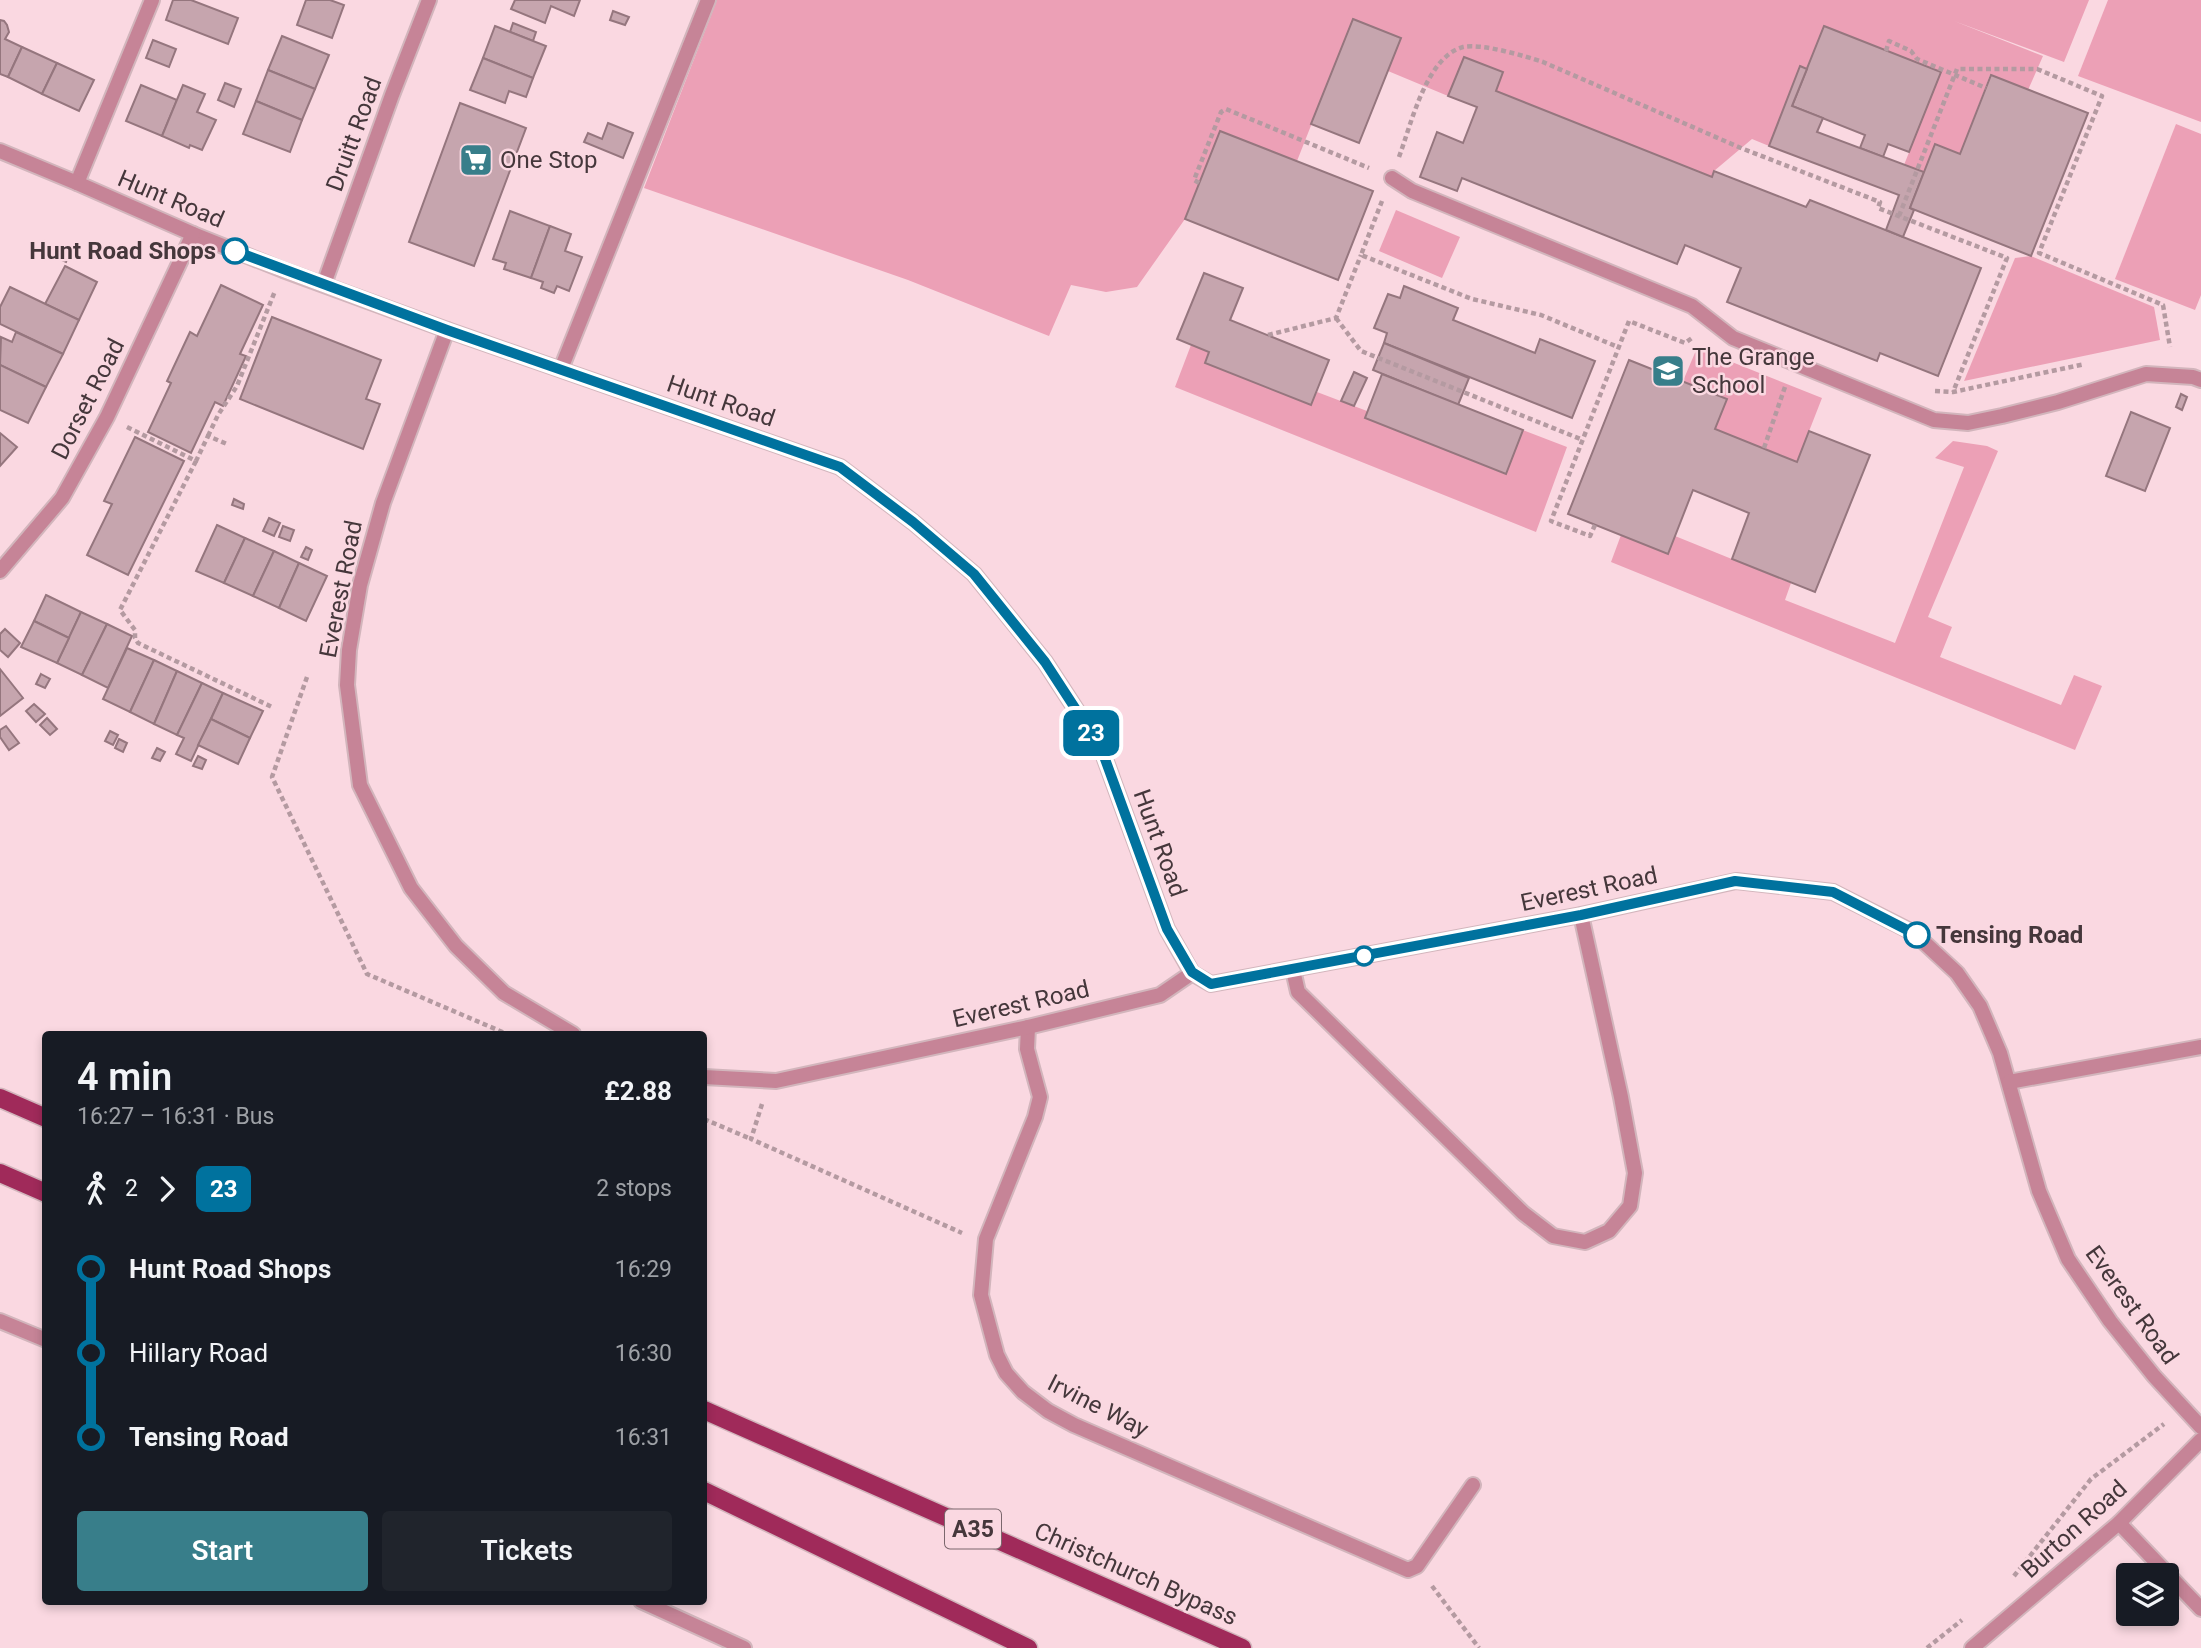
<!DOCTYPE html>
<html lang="en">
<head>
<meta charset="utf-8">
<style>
	:root { --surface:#171b24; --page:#20242c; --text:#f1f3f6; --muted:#9ea1a6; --accent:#387e8a }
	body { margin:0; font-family:Roboto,sans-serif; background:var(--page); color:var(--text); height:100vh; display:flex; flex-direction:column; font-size:26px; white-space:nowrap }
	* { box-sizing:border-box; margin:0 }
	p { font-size:23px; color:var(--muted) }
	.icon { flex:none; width:38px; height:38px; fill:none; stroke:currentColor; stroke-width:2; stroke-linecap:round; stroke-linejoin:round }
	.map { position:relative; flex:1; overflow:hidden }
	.side { position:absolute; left:42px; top:1031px; width:665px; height:574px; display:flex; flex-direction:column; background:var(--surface); border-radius:7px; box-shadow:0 4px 10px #0003 }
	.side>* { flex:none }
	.badge { padding:0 14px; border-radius:10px; font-size:24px; line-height:46px }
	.buttons { position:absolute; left:2116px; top:1563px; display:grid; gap:14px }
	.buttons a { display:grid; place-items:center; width:63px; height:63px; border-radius:7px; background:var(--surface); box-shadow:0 4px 10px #0003; font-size:35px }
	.map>.badge { position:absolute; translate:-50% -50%; box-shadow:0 0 0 4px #fff }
	.legs { display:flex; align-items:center; gap:10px; height:77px; padding:0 35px; font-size:23px }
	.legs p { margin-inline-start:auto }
	.overview { display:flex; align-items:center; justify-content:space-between; height:119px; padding:0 35px }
	h1 { font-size:38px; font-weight:600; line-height:52px }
	.cta { display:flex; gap:14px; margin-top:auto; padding:14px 35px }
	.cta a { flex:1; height:80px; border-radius:7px; background:var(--accent); color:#fff; font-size:28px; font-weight:600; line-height:80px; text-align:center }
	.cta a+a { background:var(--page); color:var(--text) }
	ul { padding:0 35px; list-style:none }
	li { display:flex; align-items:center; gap:24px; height:84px; font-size:26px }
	li i { display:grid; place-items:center; width:10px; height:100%; margin:0 9px; background:currentColor }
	li i::after { content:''; width:18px; height:18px; margin:-9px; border:5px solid; border-radius:50%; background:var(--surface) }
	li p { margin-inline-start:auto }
	li:first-child i { background:linear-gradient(#0000 50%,currentColor 0) }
	li:last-child i { background:linear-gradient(currentColor 50%,#0000 0) }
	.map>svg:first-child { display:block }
	.green { fill:#eca0b6 }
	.building { fill:#c6a5ae; stroke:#95767e; stroke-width:2 }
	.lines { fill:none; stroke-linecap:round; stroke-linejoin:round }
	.lane-casing { stroke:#d2b5bc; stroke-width:18 }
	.street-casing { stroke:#d2b5bc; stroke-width:18 }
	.primary-casing { stroke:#d2b5bc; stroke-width:21 }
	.path { stroke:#b49aa1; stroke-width:4.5; stroke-dasharray:5 3.5; stroke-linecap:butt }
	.lane { stroke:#c68497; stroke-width:14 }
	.street { stroke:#c68497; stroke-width:14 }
	.primary { stroke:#a02a5a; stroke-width:18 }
	.line-1-casing { stroke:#fff; stroke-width:16 }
	.line-1 { stroke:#00729e; stroke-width:10 }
	.stop-1-dot { fill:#fff; stroke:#00729e; stroke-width:3.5 }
	.labels { text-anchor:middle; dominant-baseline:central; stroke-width:5; stroke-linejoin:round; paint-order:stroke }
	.shield { fill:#fad8e1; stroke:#7b676d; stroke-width:2 }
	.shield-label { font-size:23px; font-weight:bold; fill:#45373b }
	.street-label { font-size:24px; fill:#45373b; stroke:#fad8e1 }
	.poi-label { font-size:24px; fill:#45373b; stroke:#fad8e1; text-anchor:start }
	.stop-label { font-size:24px; font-weight:bold; fill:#45373b; stroke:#fad8e1; text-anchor:end }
</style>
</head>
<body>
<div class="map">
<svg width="2201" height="1648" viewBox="0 0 2201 1648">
	<rect width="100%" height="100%" fill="#fad8e1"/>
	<g class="green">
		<path d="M717 0H2089L2064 62 1954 21 2043 56 2028 90 1990 75 1960 154 1935 144 1924 172 1904 165 1941 72 1824 26 1807 69 1800 66 1769 146 1752 139 1714 171 1712 177 1496 91 1503 72 1464 57 1448 96 1388 71 1401 38 1353 19 1297 161 1220 131 1185 219 1137 287 1106 292 1071 285 1049 336 908 280 644 188Z"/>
		<path d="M2108 0H2201V122L2078 76Z"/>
		<path d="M2176 124 2201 134V295L2195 310 2115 279Z"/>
		<path d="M1396 210 1460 237 1442 278 1379 251Z"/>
		<path d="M2031 256 2154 307 2160 340 1964 381 2015 258Z"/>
		<path d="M1191 345 1209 352 1311 405 1317 392 1367 411 1365 418 1505 474 1523 430 1567 447 1536 532 1175 387Z"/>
		<path d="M1697 348 1822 398 1797 462 1715 429 1727 399 1683 381Z"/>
		<path d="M1953 441 1987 446 1998 451 1928 617 1952 627 1940 657 2061 705 2074 675 2102 686 2075 750 1611 562 1621 535 1675 536 1791 583 1785 600 1895 643 1964 467 1935 458Z"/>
	</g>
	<g class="building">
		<path d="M173 0H191L238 18 228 44 166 20Z"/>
		<path d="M306 0H330L344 5 332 38 297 25Z"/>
		<path d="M515 0H580L574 16 551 6 545 23 511 9Z"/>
		<path d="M613 11 629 17 625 25 610 20Z"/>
		<path d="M1353 19 1401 38 1359 143 1311 124Z"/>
		<path d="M0 20 4 21 7 25 9 32 5 39 22 47 8 77 0 74Z"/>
		<path d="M513 23 536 32 533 41 510 32Z"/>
		<path d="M495 26 546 46 533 78 483 58Z"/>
		<path d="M1824 26 1941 72 1909 152 1888 144 1883 157 1860 148 1865 135 1792 106Z"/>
		<path d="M282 36 329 55 315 89 268 70Z"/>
		<path d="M153 40 176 49 169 67 146 58Z"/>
		<path d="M22 47 57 63 42 94 8 77Z"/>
		<path d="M1464 57 1503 72 1496 91 1712 177 1714 171 1806 207 1810 200 1981 268 1938 376 1880 353 1877 361 1727 302 1741 268 1685 245 1677 264 1462 178 1457 191 1420 177 1437 132 1463 143 1477 107 1448 96Z"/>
		<path d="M483 58 533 78 526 97 509 91 505 103 470 90Z"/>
		<path d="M57 63 94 80 79 111 42 94Z"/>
		<path d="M1800 66 1807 69 1792 106 1823 118 1817 132 1924 172 1910 208 1914 210 1903 237 1886 230 1899 195 1769 146Z"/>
		<path d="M268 70 315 89 302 120 256 101Z"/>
		<path d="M1991 75 2088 113 2031 256 1910 208 1935 144 1960 154Z"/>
		<path d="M225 83 241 89 234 107 218 100Z"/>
		<path d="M141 85 177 100 162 136 126 121Z"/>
		<path d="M183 85 205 94 197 112 216 120 202 150 190 145 189 148 162 136Z"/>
		<path d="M256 101 302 120 290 152 243 134Z"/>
		<path d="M460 103 526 128 474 266 409 242Z"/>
		<path d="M608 123 633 133 623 158 584 142 588 133 602 139Z"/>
		<path d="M1220 131 1373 191 1338 280 1185 219Z"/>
		<path d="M510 211 550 226 531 278 504 269 506 263 493 259Z"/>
		<path d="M550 226 571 234 565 251 582 257 569 291 557 286 554 293 541 288 543 282 531 278Z"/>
		<path d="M57 247 70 253 66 262 53 256Z"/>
		<path d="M65 266 97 282 79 320 45 304Z"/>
		<path d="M1204 273 1243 288 1230 320 1329 360 1311 405 1205 363 1209 352 1177 339Z"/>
		<path d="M221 285 263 305 240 354 246 356 223 406 215 402 191 453 148 432 171 383 167 381 190 332 197 336Z"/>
		<path d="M1404 286 1458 308 1453 320 1535 353 1540 339 1595 361 1572 418 1384 343 1387 333 1374 328 1388 294 1400 298Z"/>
		<path d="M10 287 79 320 63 354 0 324V307Z"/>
		<path d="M272 317 381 360 366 399 380 404 363 449 240 399Z"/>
		<path d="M16 332 63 354 46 387 0 365 1 337 12 342Z"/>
		<path d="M1384 343 1469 378 1458 405 1373 370Z"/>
		<path d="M1629 360 1727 399 1715 429 1797 462 1809 431 1870 455 1815 592 1732 559 1749 513 1693 490 1668 554 1568 514Z"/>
		<path d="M0 365 46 387 28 423 0 410Z"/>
		<path d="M1354 372 1367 378 1354 406 1341 401Z"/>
		<path d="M1382 374 1523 430 1506 474 1365 418Z"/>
		<path d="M2181 394 2187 397 2182 410 2176 407Z"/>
		<path d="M2131 412 2170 428 2145 491 2106 476Z"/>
		<path d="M0 433 17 447 0 466Z"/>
		<path d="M135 437 184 461 128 575 87 555 112 504 104 501Z"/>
		<path d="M234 499 244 504 243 509 232 505Z"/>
		<path d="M269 518 280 523 274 536 263 531Z"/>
		<path d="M217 525 245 538 224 583 196 571Z"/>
		<path d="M283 526 294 530 290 541 279 537Z"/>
		<path d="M245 538 274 551 253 596 224 583Z"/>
		<path d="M306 547 312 550 308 560 301 557Z"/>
		<path d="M274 551 299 563 279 608 253 596Z"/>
		<path d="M299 563 327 576 306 621 279 608Z"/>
		<path d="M46 595 81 612 69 638 34 621Z"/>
		<path d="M81 612 107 624 82 675 57 663Z"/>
		<path d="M34 621 69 638 57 663 21 647Z"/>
		<path d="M107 624 132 636 108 688 82 675Z"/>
		<path d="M5 629 20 643 8 657 0 650V634Z"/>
		<path d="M127 648 154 660 130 712 103 699Z"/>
		<path d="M154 660 177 671 154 724 130 712Z"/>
		<path d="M0 669 23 698 0 716Z"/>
		<path d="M177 671 202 683 177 735 154 724Z"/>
		<path d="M41 674 50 679 45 688 36 684Z"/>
		<path d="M202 683 223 693 191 761 176 754 184 738 177 735Z"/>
		<path d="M223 693 263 711 250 738 211 719Z"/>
		<path d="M34 704 45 714 36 722 26 711Z"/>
		<path d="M47 718 57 729 50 735 40 725Z"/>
		<path d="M211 719 250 738 238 764 198 745Z"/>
		<path d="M6 726 19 743 9 750 0 737V730Z"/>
		<path d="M110 731 118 735 113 745 105 741Z"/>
		<path d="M119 739 127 743 123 752 115 748Z"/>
		<path d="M157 748 165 752 160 761 152 758Z"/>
		<path d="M198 756 206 760 202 769 193 766Z"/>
	</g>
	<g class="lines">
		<defs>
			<g id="lane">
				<path d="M1392 178 1412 191 1692 306 1733 338 1934 420 1968 423 2002 416 2058 402 2146 374 2193 377 2201 380"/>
				<path d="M77 183 152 0"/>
				<path d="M561 369 708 0"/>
			</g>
			<g id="street">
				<path d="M0 151 77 183 193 234 283 270 447 330 840 467 913 522 974 574 1045 662 1101 748 1167 929 1192 973 1211 984 1581 915 1736 881 1833 892 1914 933 1957 973 1980 1006 2000 1053 2039 1191 2068 1259 2110 1321 2154 1376 2201 1427"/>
				<path d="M324 284 392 95 429 0"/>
				<path d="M447 330 383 503 360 585 349 650 347 685 360 785 411 888 456 946 504 993 573 1034"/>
				<path d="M0 571 62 498 107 417 193 234"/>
				<path d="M1293 970 1298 992 1523 1213 1553 1236 1585 1242 1609 1231 1630 1206 1635 1173 1621 1097 1581 915"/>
				<path d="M1028 1027 1027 1049 1040 1097 1035 1117 986 1239 981 1295 997 1355 1006 1373 1023 1392 1048 1411 1074 1425 1408 1570 1417 1566 1473 1485"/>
				<path d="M704 1077 776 1081 1028 1027 1160 995 1192 973"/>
				<path d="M2009 1082 2201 1047"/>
				<path d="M0 1321 46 1340"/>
				<path d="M2119 1523 2201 1609"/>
				<path d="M641 1601 744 1648"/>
				<path d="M1972 1648 2119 1523 2201 1440"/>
			</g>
			<g id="primary">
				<path d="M0 1098 46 1118"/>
				<path d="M0 1173 46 1193"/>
				<path d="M704 1410 1242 1648"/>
				<path d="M704 1491 1028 1648"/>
			</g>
		</defs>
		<use href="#lane" class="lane-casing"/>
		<use href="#street" class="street-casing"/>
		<use href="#primary" class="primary-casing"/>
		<g class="path">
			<path d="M1886 51 1889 41 1911 51 1917 59 1986 88"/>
			<path d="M1399 157C1411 125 1426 57 1463 47 1481 43 1525 56 1543 62L1741 148 1880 202 1878 208 2007 258 1953 392"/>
			<path d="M1199 183 1194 180 1221 112 1226 109 1369 168"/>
			<path d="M1382 201 1361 255 1472 299 1541 315 1618 347"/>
			<path d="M1899 216 1957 69H2037L2102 96 2039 253 2163 305 2170 347"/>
			<path d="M1336 318 1361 351 1583 440"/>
			<path d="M1268 335 1336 318 1361 255"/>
			<path d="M1935 391 1953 392 2085 364"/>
			<path d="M127 427 196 461 208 436 227 444"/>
			<path d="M208 436 218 415 237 386 275 291"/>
			<path d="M1764 448 1786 384"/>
			<path d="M196 461 120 610 135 630V638L138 643 272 707"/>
			<path d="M1595 525 1590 536 1551 521 1629 321 1685 343 1692 338"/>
			<path d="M307 677 272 777 367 974 507 1034"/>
			<path d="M762 1104 751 1139 962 1233"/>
			<path d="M704 1119 751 1139"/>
			<path d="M2014 1576 2091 1479 2164 1424"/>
			<path d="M1432 1586 1479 1648"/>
			<path d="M1927 1648 1962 1620"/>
		</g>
		<use href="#lane" class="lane"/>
		<use href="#street" class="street"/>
		<use href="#primary" class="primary"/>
	</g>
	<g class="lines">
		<defs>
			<path id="line-1" d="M235 251 447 330 840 467 913 522 974 574 1045 662 1101 748 1167 929 1192 972 1211 984 1581 915 1735 881 1833 892 1917 935"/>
		</defs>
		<use href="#line-1" class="line-1-casing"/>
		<use href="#line-1" class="line-1"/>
	</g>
	<defs>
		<symbol id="supermarket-square" viewBox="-11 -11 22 22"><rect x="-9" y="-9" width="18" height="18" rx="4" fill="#387e8a" stroke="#fad8e1"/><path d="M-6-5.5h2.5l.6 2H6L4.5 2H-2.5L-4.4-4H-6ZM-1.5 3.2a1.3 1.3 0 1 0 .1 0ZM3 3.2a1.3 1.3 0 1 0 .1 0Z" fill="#fff"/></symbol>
		<symbol id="school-square" viewBox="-11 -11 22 22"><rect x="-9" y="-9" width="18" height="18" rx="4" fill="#387e8a" stroke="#fad8e1"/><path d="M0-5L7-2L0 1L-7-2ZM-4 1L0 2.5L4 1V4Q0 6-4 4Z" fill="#fff"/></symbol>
	</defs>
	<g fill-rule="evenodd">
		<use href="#supermarket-square" x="457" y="141" width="38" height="38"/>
		<use href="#school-square" x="1649" y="352" width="38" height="38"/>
	</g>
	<g class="stop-1-dot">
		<circle cx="235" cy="251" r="12"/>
		<circle cx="1917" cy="935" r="12"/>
		<circle cx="1364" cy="956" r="9"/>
	</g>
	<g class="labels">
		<rect class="shield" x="945" y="1509.5" width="56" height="39" rx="5"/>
		<g class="shield-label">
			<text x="973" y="1529">A35</text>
		</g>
		<g class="street-label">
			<text transform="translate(354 134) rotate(-70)">Druitt Road</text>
			<text transform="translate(171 199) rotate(23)">Hunt Road</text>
			<text transform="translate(88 399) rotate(-63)">Dorset Road</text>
			<text transform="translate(721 401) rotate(19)">Hunt Road</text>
			<text transform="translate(341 589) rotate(-79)">Everest Road</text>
			<text transform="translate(1160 843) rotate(70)">Hunt Road</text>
			<text transform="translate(1589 889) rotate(-12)">Everest Road</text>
			<text transform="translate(1021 1004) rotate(-13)">Everest Road</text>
			<text transform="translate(2132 1305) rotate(54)">Everest Road</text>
			<text transform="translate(1098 1406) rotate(27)">Irvine Way</text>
			<text transform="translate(2074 1529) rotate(-42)">Burton Road</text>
			<text transform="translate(1136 1574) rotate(24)">Christchurch Bypass</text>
		</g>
		<g class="poi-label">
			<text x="500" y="160">One Stop</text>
			<text x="1692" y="357">The Grange<tspan x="1692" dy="28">School</tspan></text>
		</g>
		<g class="stop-label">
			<text x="216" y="251">Hunt Road Shops</text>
			<text x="1936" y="935" text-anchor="start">Tensing Road</text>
		</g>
	</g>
</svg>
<div class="buttons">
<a><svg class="icon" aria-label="layers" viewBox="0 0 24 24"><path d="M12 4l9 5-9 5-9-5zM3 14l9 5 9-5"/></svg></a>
</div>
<b class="badge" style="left:1091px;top:733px;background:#00729e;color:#fff">23</b>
<section class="side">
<div class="overview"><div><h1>4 min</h1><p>16:27 – 16:31 · Bus</p></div><b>£2.88</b></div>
<div class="legs"><svg class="icon" aria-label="walk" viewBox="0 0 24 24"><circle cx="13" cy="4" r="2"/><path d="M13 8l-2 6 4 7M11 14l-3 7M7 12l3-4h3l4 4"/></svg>2<svg class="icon" aria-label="forward" viewBox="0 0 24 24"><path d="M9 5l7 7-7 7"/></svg><b class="badge" style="background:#00729e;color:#fff">23</b><p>2 stops</p></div>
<ul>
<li><i style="color:#00729e"></i><b>Hunt Road Shops</b><p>16:29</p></li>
<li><i style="color:#00729e"></i><span>Hillary Road</span><p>16:30</p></li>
<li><i style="color:#00729e"></i><b>Tensing Road</b><p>16:31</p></li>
</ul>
<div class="cta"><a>Start</a><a>Tickets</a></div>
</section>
</div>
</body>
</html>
